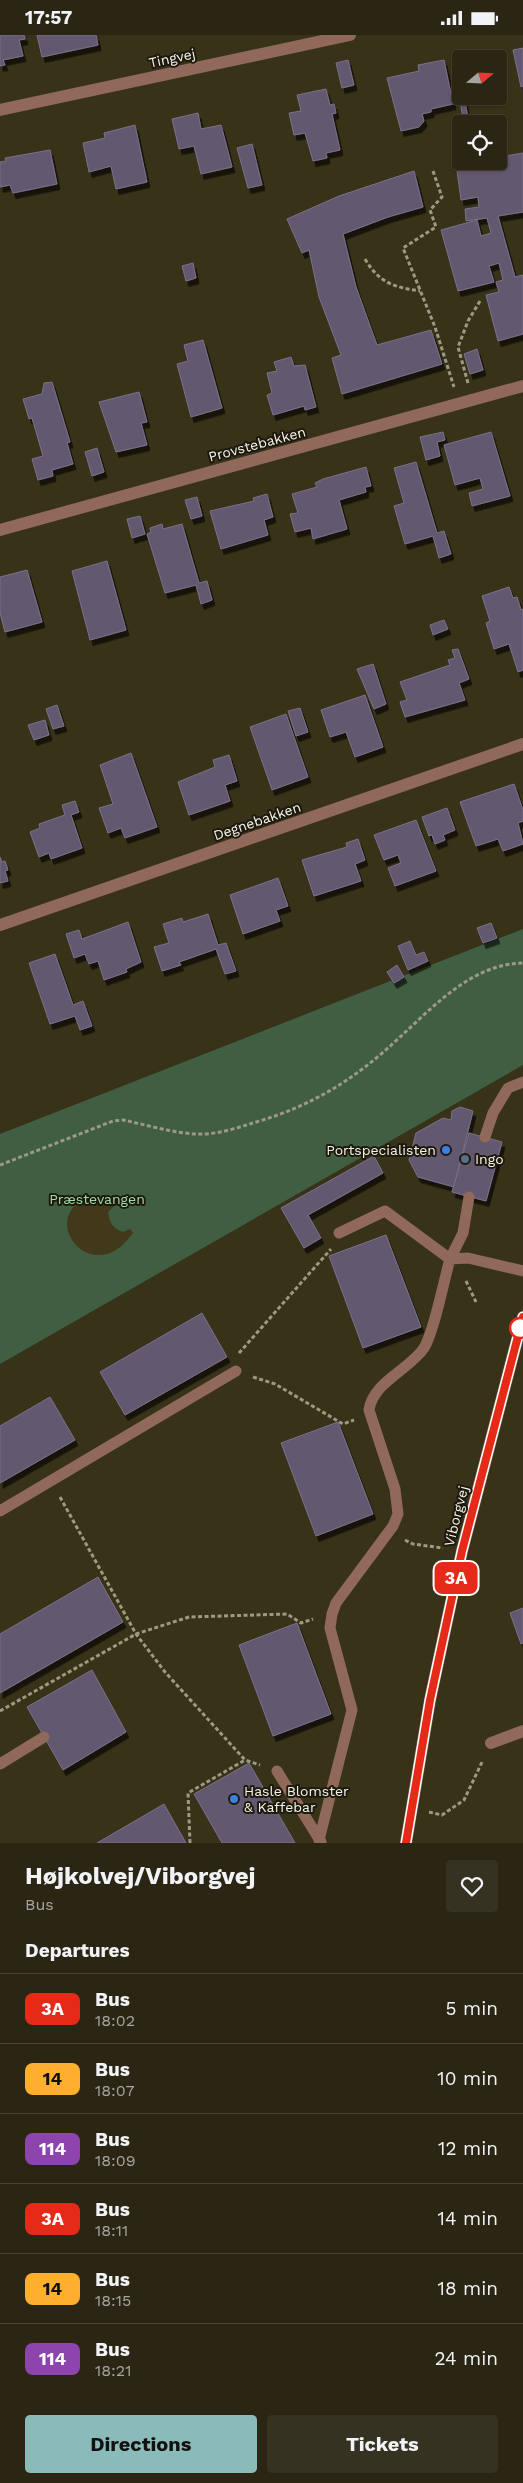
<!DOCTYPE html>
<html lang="en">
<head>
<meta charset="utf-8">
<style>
	:root { --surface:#2a2613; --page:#363221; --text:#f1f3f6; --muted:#a5a5a0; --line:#464333; --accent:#8bbbb9 }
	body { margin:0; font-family:"Work Sans",sans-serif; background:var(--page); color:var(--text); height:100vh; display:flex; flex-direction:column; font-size:19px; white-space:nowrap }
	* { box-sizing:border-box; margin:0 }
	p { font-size:16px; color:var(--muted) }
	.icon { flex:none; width:28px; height:28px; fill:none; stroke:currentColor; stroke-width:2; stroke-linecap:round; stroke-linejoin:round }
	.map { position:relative; height:1808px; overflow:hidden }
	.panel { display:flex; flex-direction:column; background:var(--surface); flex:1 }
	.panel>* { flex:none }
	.badge { padding:0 10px; border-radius:8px; font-size:18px; line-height:32px }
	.needle { width:32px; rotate:71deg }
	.controls { position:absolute; left:452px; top:15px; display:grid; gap:10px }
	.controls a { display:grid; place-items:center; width:55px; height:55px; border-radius:5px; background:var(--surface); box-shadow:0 1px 4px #0004,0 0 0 1px var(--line); font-size:25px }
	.map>.badge { position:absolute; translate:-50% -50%; box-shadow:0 0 0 2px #fff }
	h2 { padding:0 25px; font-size:19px; line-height:45px }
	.round { display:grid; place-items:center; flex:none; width:52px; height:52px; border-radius:5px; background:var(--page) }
	.head { display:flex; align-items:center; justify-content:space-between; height:85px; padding:0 25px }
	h1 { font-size:24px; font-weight:700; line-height:38px }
	.action { display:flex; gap:10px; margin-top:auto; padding:10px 25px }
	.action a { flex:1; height:58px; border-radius:5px; background:var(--accent); color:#111; font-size:20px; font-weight:700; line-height:58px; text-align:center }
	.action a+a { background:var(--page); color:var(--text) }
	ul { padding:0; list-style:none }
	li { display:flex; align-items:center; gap:15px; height:70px; padding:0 25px; border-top:1px solid var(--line) }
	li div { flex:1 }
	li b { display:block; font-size:19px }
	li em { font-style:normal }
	li .badge { min-width:55px; font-weight:700; text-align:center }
	.status { display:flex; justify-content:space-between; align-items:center; height:35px; padding:0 25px; background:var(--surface); direction:ltr }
	.status svg { height:14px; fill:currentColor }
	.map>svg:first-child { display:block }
	.green { fill:#405f42 }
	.sand { fill:#413919 }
	.building { fill:#625870; stroke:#7b718a; filter:url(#shadow) }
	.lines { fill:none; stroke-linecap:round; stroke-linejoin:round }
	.path { stroke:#9e9985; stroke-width:3; stroke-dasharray:4 2.5; stroke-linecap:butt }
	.service { stroke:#90695b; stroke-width:11 }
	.minor { stroke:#90695b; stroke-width:12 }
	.tertiary { stroke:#90695b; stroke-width:12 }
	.line-casing { stroke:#fff; stroke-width:11 }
	.line { stroke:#e52b18; stroke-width:8 }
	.shop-dot { fill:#3f7fe0; stroke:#1c190f; stroke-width:2 }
	.service-dot { fill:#5c6f8a; stroke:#1c190f; stroke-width:2 }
	.stop-dot { fill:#fff; stroke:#e52b18; stroke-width:2.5 }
	.labels { text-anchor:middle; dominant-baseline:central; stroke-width:4; stroke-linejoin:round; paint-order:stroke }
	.street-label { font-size:14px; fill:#f8f4e5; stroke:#1c190f }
	.poi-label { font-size:14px; fill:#f8f4e5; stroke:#1c190f; text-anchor:start }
	.park-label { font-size:14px; fill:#a3daa5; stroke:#1c190f }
</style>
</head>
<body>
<div class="status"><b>17:57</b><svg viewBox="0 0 49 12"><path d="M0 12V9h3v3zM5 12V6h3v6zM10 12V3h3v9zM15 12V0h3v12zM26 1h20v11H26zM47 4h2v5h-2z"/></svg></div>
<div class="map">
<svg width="523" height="1808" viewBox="0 0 523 1808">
	<defs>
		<filter id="shadow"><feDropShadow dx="3" dy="5.5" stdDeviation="0" flood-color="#0009"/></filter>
	</defs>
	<rect width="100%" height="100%" fill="#383219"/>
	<path class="green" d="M523 894V1030L0 1329V1099Z"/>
	<path class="sand" d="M88 1161C99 1160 107 1162 114 1171L108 1177C110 1188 112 1193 123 1197L130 1194 133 1198C128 1204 123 1211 116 1215 80 1237 43 1182 88 1161Z"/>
	<g class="building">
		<path d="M0 0H24L25 4 19 5 23 21 3 25 5 30 0 31Z"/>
		<path d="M37 0H96L98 10 42 22Z"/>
		<path d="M523 13V51L521 52 513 15Z"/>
		<path d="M348 25 354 50 342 53 336 28Z"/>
		<path d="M444 25 453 69 431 74V77L422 79 424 86 419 92 401 96 387 43 419 36 418 30Z"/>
		<path d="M461 49V61H464L469 89H464L457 50Z"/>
		<path d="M326 54 330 70 334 69 336 78 332 79 340 115 326 118 327 123 313 126 305 98 294 100 289 78 301 76 297 60Z"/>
		<path d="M198 78 201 94 221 90 232 132 201 139 194 111 179 114 172 84Z"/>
		<path d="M135 90 147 147 116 154 111 131 89 137 83 108 105 103 104 98Z"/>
		<path d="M252 109 262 150 248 153 237 113Z"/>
		<path d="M50 115 57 149 13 158 10 150 0 152V127L6 126 5 123Z"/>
		<path d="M523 118V177L498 181 515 242 523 240V299L498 306 486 260 499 257 496 247 503 245 499 228 489 231 494 247 458 256 441 195 477 185 481 201 491 198 487 183 466 186 465 174 479 172 478 162 461 165 456 128 499 126V122Z"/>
		<path d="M414 136 423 172 388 182 343 199 356 252 377 310 431 295 442 329 342 359 332 323 341 320 319 262 309 215 302 218 287 184 339 161Z"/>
		<path d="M193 228 196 243 186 246 182 231Z"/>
		<path d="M203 305 222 373 191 382 177 329 188 326 184 310Z"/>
		<path d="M477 314 483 335 470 339 464 319Z"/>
		<path d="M291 322 294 331 305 330 316 372 305 375 304 371 273 380 267 360 272 358 267 338 277 336 274 327Z"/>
		<path d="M52 347 70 407 67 408 73 429 52 435 53 441 38 445 32 424 43 421 32 383 29 384 23 364 42 359 44 348Z"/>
		<path d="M139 357 147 387 141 388 147 410 116 417 99 367Z"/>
		<path d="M443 397 445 405 437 407 440 421 426 425 420 402Z"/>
		<path d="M491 397 510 461 472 471 469 458 483 454 480 443 455 450 444 410Z"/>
		<path d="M97 413 104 437 92 441 85 417Z"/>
		<path d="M416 427 437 498 444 496 451 519 439 523 433 501 405 509 394 471 404 468 394 433Z"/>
		<path d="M366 432 371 451 365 452 366 457 339 465 347 494 313 504 311 493 295 497 290 479 298 478 292 459 317 452 315 448 323 444Z"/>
		<path d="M267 459 273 482 264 485 268 500 221 514 210 476 254 466 253 463Z"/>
		<path d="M197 462 202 481 191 484 185 465Z"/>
		<path d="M140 481 145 499 132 503 127 484Z"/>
		<path d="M162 489 163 494 182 489 199 548 207 546 212 565 201 569 196 550 165 558 147 499 151 497 150 493Z"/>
		<path d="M107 526 126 595 90 605 72 536Z"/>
		<path d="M27 535 42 587 5 597 0 578V542Z"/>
		<path d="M509 552 513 563 517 562 521 575 523 574V635L518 637 509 609 494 614 486 588 490 586 482 561Z"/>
		<path d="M444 585 448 594 433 600 430 590Z"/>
		<path d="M458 614 469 644 459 648 465 665 405 682 400 667 407 665 400 647 450 630 448 625 455 623 452 615Z"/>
		<path d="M373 629 386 669 374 674 357 634Z"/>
		<path d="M365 660 383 712 355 722 346 697 330 702 321 675Z"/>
		<path d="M57 670 64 691 53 694 46 674Z"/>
		<path d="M300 673 308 697 296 701 288 676Z"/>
		<path d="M286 679 308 742 272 755 250 692Z"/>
		<path d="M45 685 49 700 34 705 28 690Z"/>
		<path d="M131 718 157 792 125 803 121 793 108 798 99 773 113 769 100 730Z"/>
		<path d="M229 720 237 746 225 750 230 766 189 780 178 747 215 732 213 725Z"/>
		<path d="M514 749 523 775V786L518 788 523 809 503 816 498 804 476 811 460 767Z"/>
		<path d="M75 766 79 777 71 780 82 813 51 824 49 818 39 822 30 797 40 793 39 789 65 780 62 770Z"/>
		<path d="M447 773 455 795 443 800 445 805 435 809 432 800 429 801 422 782Z"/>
		<path d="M416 785 436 836 395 851 388 833 401 828 398 820 384 825 374 800Z"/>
		<path d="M358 804 365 825 355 829 361 846 314 861 302 825 347 812 346 808Z"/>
		<path d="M0 822 2 827 5 826 8 835 5 836 8 846 0 848Z"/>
		<path d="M278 843 288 871 276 875 280 886 243 899 230 860Z"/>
		<path d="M208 879 218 910 226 908 236 936 225 939 216 914 179 927 181 930 162 936 154 912 169 908 163 889 182 883 183 887Z"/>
		<path d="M128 887 141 927 126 934 127 937 104 945 98 926 89 929 85 919 74 923 66 899 79 895 82 904Z"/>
		<path d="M491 888 497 903 483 908 477 893Z"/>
		<path d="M410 906 416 920 424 917 428 926 408 935 398 911Z"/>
		<path d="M55 919 73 970 83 966 92 991 80 995 75 981 50 989 29 928Z"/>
		<path d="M397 930 404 942 394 948 387 937Z"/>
		<path d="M460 1072 473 1076 454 1152 418 1142 409 1125 416 1098 443 1083 451 1085 452 1076Z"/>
		<path d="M469 1098 502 1107 486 1166 452 1157Z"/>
		<path d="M374 1121 383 1138 308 1180 321 1203 304 1213 281 1173Z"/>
		<path d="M386 1200 421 1292 363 1313 329 1221Z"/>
		<path d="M202 1278 227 1322 125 1380 100 1337Z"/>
		<path d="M50 1362 75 1405 0 1448V1391Z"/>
		<path d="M338 1387 373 1479 316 1501 281 1408Z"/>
		<path d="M98 1542 123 1587 0 1658V1599Z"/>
		<path d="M523 1573V1608L521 1609 510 1578Z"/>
		<path d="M297 1588 331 1679 273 1701 239 1610Z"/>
		<path d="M92 1635 126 1697 63 1735 27 1672Z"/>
		<path d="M249 1728 295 1808H222L194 1759Z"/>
		<path d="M164 1769 186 1808H97Z"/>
	</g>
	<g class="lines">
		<g class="path">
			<path d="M433 136 442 162 430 175 436 192 403 213 435 292 454 352"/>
			<path d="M365 224C379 248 394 252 420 256"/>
			<path d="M468 348 458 312 468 286 480 266"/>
			<path d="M0 1130 113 1086 123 1085C148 1090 175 1099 201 1099 219 1099 237 1093 253 1088 312 1071 354 1045 399 1003 434 971 472 929 523 928"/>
			<path d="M466 1246 476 1267"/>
			<path d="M239 1318 331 1214"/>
			<path d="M253 1342 275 1349 343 1389 354 1385"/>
			<path d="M60 1462 136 1599 165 1637 245 1725 260 1730"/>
			<path d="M405 1505 413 1509 443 1513"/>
			<path d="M0 1676 136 1599 189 1582 287 1579 301 1588 313 1584"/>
			<path d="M429 1777 442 1780 464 1765 483 1725"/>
			<path d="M190 1808 188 1758 245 1725"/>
		</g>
		<g class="service">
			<path d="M485 1102 493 1078 508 1053 523 1047"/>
			<path d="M339 1198 385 1176 450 1224 463 1198 469 1162"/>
			<path d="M0 1476 236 1336"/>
			<path d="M0 1729 44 1702"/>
			<path d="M277 1736 321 1807"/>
			<path d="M319 1805 352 1675 330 1593 332 1579 336 1568 393 1491 398 1479 395 1454 369 1375C373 1347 409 1335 424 1313 434 1297 444 1245 450 1224L468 1223 523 1236"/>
		</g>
		<g class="minor">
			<path d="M0 75 350 0"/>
			<path d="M0 495 523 351"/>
			<path d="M0 890 523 709"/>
			<path d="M491 1708 523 1696"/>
		</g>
		<path class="tertiary" d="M406 1808 430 1665 462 1516 523 1282"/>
	</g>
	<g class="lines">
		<defs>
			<path id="line" d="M406 1808 430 1665 462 1516 523 1282"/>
		</defs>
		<use href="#line" class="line-casing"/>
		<use href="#line" class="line"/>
	</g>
	<g class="shop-dot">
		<circle cx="446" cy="1115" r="5"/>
		<circle cx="234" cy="1764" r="5"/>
	</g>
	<circle class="service-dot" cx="465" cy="1124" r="5"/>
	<circle class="stop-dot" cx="520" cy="1293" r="10"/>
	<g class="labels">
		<g class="street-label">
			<text transform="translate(172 23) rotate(-12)">Tingvej</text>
			<text transform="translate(257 409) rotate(-15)">Provstebakken</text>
			<text transform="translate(257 786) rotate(-19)">Degnebakken</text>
			<text transform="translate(456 1481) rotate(-76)">Viborgvej</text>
		</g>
		<g class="poi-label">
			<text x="436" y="1115" text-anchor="end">Portspecialisten</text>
			<text x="475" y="1124">Ingo</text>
			<text x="244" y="1756">Hasle Blomster<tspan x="244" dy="16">&amp; Kaffebar</tspan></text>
		</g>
		<g class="park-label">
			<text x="97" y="1164">Præstevangen</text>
		</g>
	</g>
</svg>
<div class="controls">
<a><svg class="needle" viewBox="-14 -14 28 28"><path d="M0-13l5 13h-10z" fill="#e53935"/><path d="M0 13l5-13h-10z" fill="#a5a5a0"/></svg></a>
<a><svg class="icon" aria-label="locate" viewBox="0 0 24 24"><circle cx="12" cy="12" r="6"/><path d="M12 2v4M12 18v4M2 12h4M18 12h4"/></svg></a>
</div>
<b class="badge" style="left:456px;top:1543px;background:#e52b18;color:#fff">3A</b>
</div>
<section class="panel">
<div class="head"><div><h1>Højkolvej/Viborgvej</h1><p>Bus</p></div><a class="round"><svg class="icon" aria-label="heart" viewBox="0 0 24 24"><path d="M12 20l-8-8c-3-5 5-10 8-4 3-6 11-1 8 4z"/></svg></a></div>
<h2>Departures</h2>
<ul>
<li><span class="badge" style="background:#e52b18;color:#fff">3A</span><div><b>Bus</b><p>18:02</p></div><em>5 min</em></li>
<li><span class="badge" style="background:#ffae2d;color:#111">14</span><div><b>Bus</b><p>18:07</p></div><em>10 min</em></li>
<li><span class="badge" style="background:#8e44ad;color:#fff">114</span><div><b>Bus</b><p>18:09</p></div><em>12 min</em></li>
<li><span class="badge" style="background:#e52b18;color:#fff">3A</span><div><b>Bus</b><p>18:11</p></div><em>14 min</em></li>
<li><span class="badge" style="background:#ffae2d;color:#111">14</span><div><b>Bus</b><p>18:15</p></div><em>18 min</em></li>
<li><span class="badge" style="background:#8e44ad;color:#fff">114</span><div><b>Bus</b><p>18:21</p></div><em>24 min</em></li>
</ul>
<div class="action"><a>Directions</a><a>Tickets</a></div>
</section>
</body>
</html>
